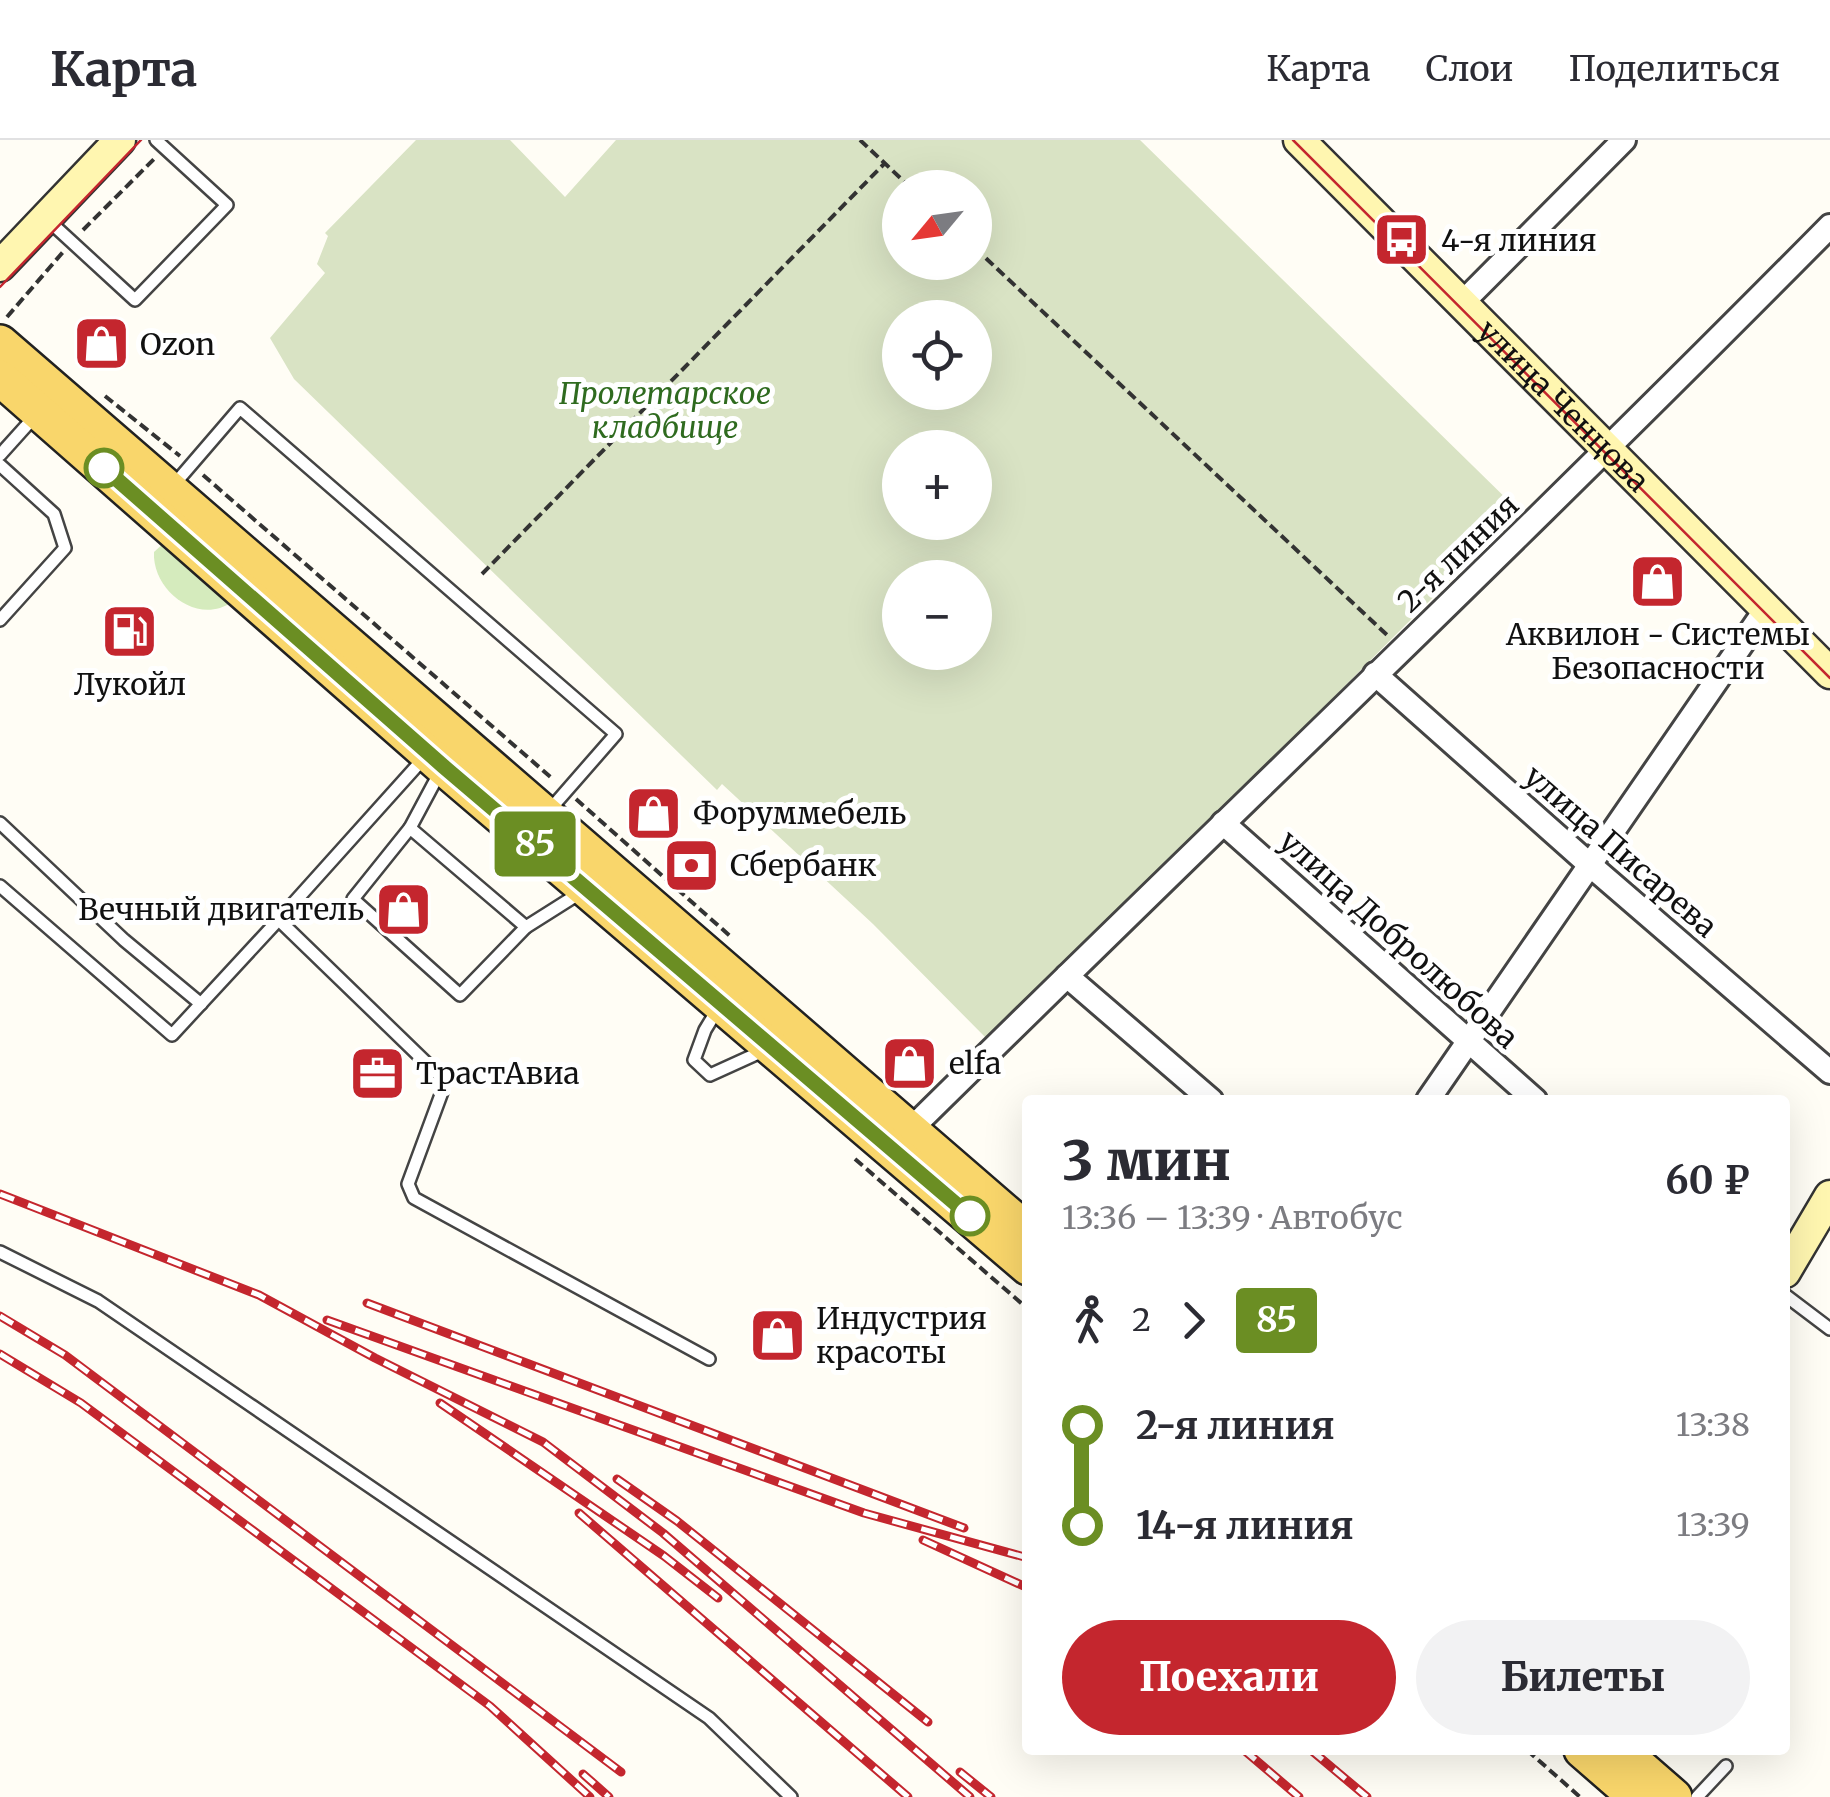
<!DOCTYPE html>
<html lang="ru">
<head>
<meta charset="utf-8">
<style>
	:root { --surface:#fff; --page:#f2f2f3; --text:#2b2b33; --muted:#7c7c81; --line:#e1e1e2; --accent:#c4262e }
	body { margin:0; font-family:Merriweather,serif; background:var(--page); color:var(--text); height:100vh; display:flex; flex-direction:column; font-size:38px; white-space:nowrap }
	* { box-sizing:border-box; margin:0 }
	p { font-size:32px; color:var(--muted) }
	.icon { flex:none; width:55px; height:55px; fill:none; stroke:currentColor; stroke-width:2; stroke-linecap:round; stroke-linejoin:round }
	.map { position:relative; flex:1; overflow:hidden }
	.drawer { position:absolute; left:1022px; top:955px; width:768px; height:660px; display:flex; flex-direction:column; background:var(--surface); border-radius:10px; box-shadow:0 10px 40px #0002 }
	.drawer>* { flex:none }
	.badge { padding:0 20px; border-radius:8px; font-size:35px; line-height:65px }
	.needle { width:65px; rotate:241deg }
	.tools { position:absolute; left:882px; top:30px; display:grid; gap:20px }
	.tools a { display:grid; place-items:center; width:110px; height:110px; border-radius:50%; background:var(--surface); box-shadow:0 10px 40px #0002; font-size:50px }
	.map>.badge { position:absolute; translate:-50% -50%; box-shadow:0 0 0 5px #fff }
	.legs { display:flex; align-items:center; gap:15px; height:110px; padding:0 40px; font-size:32px }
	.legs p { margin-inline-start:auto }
	.overview { display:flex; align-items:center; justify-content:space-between; height:170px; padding:0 40px }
	h1 { font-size:55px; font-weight:800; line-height:75px }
	.cta { display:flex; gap:20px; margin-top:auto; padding:20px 40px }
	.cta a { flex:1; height:115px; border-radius:60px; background:var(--accent); color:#fff; font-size:40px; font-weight:800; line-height:115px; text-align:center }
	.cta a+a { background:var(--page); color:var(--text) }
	ul { padding:0 40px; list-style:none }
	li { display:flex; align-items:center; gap:35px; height:100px; font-size:38px }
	li i { display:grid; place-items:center; width:15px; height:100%; margin:0 12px; background:currentColor }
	li i::after { content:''; width:25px; height:25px; margin:-12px; border:8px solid; border-radius:50%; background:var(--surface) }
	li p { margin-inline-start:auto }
	li:first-child i { background:linear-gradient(#0000 50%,currentColor 0) }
	li:last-child i { background:linear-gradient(currentColor 50%,#0000 0) }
	header { display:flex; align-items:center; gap:60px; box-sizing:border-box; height:140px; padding:0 50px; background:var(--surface); border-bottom:2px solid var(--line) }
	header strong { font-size:48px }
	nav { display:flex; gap:55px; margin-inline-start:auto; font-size:35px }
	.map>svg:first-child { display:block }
	.green { fill:#d5ebbd }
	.cemetery { fill:#d9e3c4; fill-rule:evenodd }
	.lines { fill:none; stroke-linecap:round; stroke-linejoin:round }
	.lane-casing { stroke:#444; stroke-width:16 }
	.street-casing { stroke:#444; stroke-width:28 }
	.secondary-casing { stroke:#333; stroke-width:35 }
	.primary-casing { stroke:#222; stroke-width:40 }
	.path { stroke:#333; stroke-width:4; stroke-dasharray:10 5; stroke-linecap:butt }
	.lane { stroke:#fff; stroke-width:11 }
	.street { stroke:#fff; stroke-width:22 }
	.secondary { stroke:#fff6b0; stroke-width:30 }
	.primary { stroke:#f9d66b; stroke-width:35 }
	.tram { stroke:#c4262e; stroke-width:2.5 }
	.rail-casing { stroke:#c4262e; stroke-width:9 }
	.rail { stroke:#fff; stroke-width:5; stroke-dasharray:15; stroke-linecap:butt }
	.line-1-casing { stroke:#fff; stroke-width:22 }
	.line-1 { stroke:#6b8e23; stroke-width:15 }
	.stop-1-dot { fill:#fff; stroke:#6b8e23; stroke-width:5 }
	.labels { text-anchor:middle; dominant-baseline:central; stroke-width:10; stroke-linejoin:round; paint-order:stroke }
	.poi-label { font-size:30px; fill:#111; stroke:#fff; text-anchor:start }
	.park-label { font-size:30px; font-style:italic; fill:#2f6b1f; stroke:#fff }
	.street-label { font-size:30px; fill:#111; stroke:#fff }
</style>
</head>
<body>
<header>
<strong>Карта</strong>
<nav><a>Карта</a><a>Слои</a><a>Поделиться</a></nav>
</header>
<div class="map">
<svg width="1830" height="1657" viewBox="0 0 1830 1657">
	<rect width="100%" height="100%" fill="#fffdf5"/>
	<path class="green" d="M165 402 232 462C197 486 152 450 154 412Z"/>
	<path class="cemetery" d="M416 0H510L565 57 616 0H1140L1519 371 990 902 873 784 722 644 717 650 294 239 270 198 325 133 317 124 328 96 325 93ZM900 48H975V122H900ZM900 178H975V252H900ZM900 308H975V382H900ZM900 438H975V512H900Z"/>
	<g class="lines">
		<defs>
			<g id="lane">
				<path d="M49 81 135 160 227 65 156 0"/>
				<path d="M0 315 36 275"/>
				<path d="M0 325 54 374 65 408 0 480"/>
				<path d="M172 347 240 268 616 594 547 673"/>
				<path d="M424 618 282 776 283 784 442 938V952L408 1044 414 1058 709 1219"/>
				<path d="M441 630 410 688 526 787 583 751"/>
				<path d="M0 683 124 800 201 864"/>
				<path d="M410 688 353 759 460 855 526 787"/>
				<path d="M0 746 172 895 282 776"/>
				<path d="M719 867 705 890 694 920 710 935 765 910"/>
				<path d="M0 1112 98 1161 709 1578 791 1657"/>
				<path d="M1785 1155 1830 1189"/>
				<path d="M1697 1657 1726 1626"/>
			</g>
			<g id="street">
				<path d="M1461 164 1624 0"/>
				<path d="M1375 534 1590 725 1830 932"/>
				<path d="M1223 683 1535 960"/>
				<path d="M1067 836 1211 960"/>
				<path d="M1428 960 1766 469"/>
				<path d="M910 990C1216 688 1528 392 1830 86"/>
			</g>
			<g id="secondary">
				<path id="s1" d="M1299 0 1830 533"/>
				<path d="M0 126 120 0"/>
				<path d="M1785 1132 1830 1056"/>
			</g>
			<g id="primary">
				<path d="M0 203 1028 1092"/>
				<path d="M0 238 443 627 1028 1127"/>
				<path d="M1582 1610 1636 1657"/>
				<path d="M1620 1610 1674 1657"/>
			</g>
		</defs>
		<use href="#lane" class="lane-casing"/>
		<use href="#street" class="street-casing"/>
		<use href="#secondary" class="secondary-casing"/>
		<use href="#primary" class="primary-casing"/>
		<g class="path">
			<path d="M860 0 911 48"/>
			<path d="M83 90 154 19"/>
			<path d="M975 108 1387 495"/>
			<path d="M7 177 63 112"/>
			<path d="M105 256 180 316"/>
			<path d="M203 335 554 640"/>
			<path d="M482 434 885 23"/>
			<path d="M576 659 730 796"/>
			<path d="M855 1019 1028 1169"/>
			<path d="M1527 1610 1580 1657"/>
		</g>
		<use href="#lane" class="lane"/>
		<use href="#street" class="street"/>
		<use href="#secondary" class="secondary"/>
		<use href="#primary" class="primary"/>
		<g class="tram">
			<path d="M1293 0 1830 538"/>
			<path d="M0 147 141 0"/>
		</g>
		<defs>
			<g id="rail">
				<path d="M0 1054 259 1155 375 1218 543 1302 663 1393 970 1657"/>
				<path d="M367 1163 964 1388"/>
				<path d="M0 1176 65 1215 621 1632"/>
				<path d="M327 1180 864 1373 1028 1418"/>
				<path d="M0 1214 81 1263 490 1566 590 1657"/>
				<path d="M440 1263 664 1416 718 1458"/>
				<path d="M617 1339 677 1381 928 1582"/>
				<path d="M579 1373 908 1657"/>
				<path d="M923 1400 1028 1448"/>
				<path d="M1244 1610 1299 1657"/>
				<path d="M1311 1610 1367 1657"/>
				<path d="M960 1632 991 1657"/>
				<path d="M583 1634 609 1657"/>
			</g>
		</defs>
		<use href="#rail" class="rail-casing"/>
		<use href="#rail" class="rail"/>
	</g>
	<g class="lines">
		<defs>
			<path id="line-1" d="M104 328 443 626 970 1076"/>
		</defs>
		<use href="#line-1" class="line-1-casing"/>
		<use href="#line-1" class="line-1"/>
	</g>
	<defs>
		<symbol id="bus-square" viewBox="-11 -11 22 22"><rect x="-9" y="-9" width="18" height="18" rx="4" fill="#c4262e" stroke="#fff"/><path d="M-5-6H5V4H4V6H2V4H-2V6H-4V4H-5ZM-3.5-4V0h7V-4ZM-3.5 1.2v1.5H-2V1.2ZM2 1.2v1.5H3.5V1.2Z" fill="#fff"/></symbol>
		<symbol id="shop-square" viewBox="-11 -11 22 22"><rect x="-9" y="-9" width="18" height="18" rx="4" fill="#c4262e" stroke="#fff"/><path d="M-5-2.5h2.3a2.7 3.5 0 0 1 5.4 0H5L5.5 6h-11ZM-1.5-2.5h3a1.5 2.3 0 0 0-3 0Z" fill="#fff"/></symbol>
		<symbol id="fuel-square" viewBox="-11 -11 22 22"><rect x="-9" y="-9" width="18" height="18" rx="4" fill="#c4262e" stroke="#fff"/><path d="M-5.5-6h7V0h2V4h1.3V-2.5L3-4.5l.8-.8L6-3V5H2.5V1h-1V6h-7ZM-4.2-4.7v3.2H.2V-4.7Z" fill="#fff"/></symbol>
		<symbol id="bank-square" viewBox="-11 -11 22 22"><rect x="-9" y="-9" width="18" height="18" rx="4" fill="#c4262e" stroke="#fff"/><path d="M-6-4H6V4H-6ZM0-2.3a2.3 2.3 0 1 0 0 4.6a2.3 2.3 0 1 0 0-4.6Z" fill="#fff"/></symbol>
		<symbol id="office-square" viewBox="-11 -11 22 22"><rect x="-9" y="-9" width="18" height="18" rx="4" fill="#c4262e" stroke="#fff"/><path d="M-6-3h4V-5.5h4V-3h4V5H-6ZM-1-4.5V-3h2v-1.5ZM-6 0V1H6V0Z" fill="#fff"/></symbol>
	</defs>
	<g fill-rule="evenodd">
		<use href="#bus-square" x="1370" y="68" width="63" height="63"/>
		<use href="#shop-square" x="70" y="172" width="63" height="63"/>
		<use href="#shop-square" x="1626" y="410" width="63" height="63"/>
		<use href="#fuel-square" x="98" y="460" width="63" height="63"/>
		<use href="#shop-square" x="622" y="642" width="63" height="63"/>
		<use href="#bank-square" x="660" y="694" width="63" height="63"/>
		<use href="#shop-square" x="372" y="738" width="63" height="63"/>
		<use href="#shop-square" x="878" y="892" width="63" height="63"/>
		<use href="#office-square" x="346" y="902" width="63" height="63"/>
		<use href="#shop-square" x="746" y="1164" width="63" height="63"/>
	</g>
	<g class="stop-1-dot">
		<circle cx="104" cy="328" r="18"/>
		<circle cx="970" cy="1076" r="18"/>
	</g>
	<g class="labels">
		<g class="poi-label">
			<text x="1441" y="100">4-я линия</text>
			<text x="140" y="204">Ozon</text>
			<text x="1658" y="494" text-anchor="middle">Аквилон - Системы<tspan x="1658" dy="34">Безопасности</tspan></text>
			<text x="130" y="544" text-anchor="middle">Лукойл</text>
			<text x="693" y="673">Форуммебель</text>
			<text x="730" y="725">Сбербанк</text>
			<text x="364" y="769" text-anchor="end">Вечный двигатель</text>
			<text x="949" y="923">elfa</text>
			<text x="416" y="933">ТрастАвиа</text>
			<text x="816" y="1178">Индустрия<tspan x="816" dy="34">красоты</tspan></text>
		</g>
		<g class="park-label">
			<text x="665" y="253">Пролетарское<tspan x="665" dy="34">кладбище</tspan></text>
		</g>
		<g class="street-label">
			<text stroke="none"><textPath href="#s1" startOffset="375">улица Ченцова</textPath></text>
			<text transform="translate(1458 413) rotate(-44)">2-я линия</text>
			<text transform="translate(1621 711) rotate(41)">улица Писарева</text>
			<text transform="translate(1399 799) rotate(42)">улица Добролюбова</text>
		</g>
	</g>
</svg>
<div class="tools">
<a><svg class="needle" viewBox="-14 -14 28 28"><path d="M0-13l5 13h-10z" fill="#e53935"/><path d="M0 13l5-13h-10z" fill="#7c7c81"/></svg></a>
<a><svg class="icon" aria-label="locate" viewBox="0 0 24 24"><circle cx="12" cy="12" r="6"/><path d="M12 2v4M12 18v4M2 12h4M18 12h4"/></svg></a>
<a>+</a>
<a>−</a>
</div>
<b class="badge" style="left:535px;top:704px;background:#6b8e23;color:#fff">85</b>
<section class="drawer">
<div class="overview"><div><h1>3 мин</h1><p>13:36 – 13:39 · Автобус</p></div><b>60 ₽</b></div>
<div class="legs"><svg class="icon" aria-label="walk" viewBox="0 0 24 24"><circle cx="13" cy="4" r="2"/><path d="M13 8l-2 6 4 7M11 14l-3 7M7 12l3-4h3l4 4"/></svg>2<svg class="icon" aria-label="forward" viewBox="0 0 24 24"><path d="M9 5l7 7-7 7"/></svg><b class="badge" style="background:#6b8e23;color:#fff">85</b></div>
<ul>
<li><i style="color:#6b8e23"></i><b>2-я линия</b><p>13:38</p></li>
<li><i style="color:#6b8e23"></i><b>14-я линия</b><p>13:39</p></li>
</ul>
<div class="cta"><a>Поехали</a><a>Билеты</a></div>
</section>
</div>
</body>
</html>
